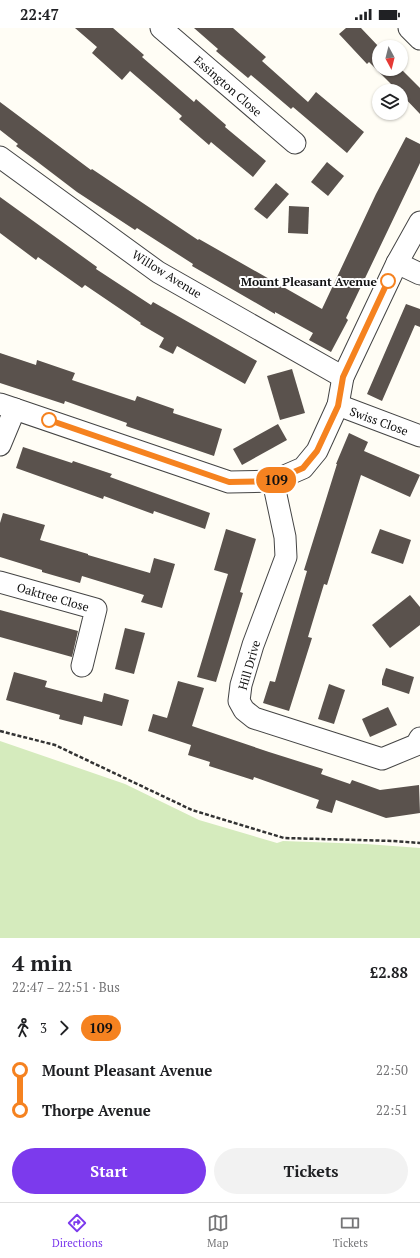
<!DOCTYPE html>
<html lang="en">
<head>
<meta charset="utf-8">
<style>
	:root { --surface:#fff; --page:#f2f2f2; --text:#202124; --muted:#757577; --line:#e0e0e0; --accent:#7c3aed }
	body { margin:0; font-family:"PT Serif",serif; background:var(--page); color:var(--text); height:100vh; display:flex; flex-direction:column; font-size:15px; white-space:nowrap }
	* { box-sizing:border-box; margin:0 }
	p { font-size:13px; color:var(--muted) }
	.icon { flex:none; width:22px; height:22px; fill:none; stroke:currentColor; stroke-width:2; stroke-linecap:round; stroke-linejoin:round }
	.map { position:relative; height:910px; overflow:hidden }
	.side { display:flex; flex-direction:column; background:var(--surface); flex:1 }
	.side>* { flex:none }
	.badge { padding:0 8px; border-radius:13px; font-size:14px; line-height:26px }
	.needle { width:26px; rotate:173deg }
	.controls { position:absolute; left:372px; top:12px; display:grid; gap:8px }
	.controls a { display:grid; place-items:center; width:36px; height:36px; border-radius:50%; background:var(--surface); box-shadow:0 1px 3px #0004; font-size:20px }
	.map>.badge { position:absolute; translate:-50% -50%; box-shadow:0 0 0 2px #fff }
	.legs { display:flex; align-items:center; gap:6px; height:44px; padding:0 12px; font-size:13px }
	.legs p { margin-inline-start:auto }
	.headline { display:flex; align-items:center; justify-content:space-between; height:68px; padding:0 12px }
	h1 { font-size:22px; font-weight:700; line-height:30px }
	.action { display:flex; gap:8px; margin-top:auto; padding:8px 12px }
	.action a { flex:1; height:46px; border-radius:24px; background:var(--accent); color:#fff; font-size:16px; font-weight:700; line-height:46px; text-align:center }
	.action a+a { background:var(--page); color:var(--text) }
	ul { padding:0 12px; list-style:none }
	li { display:flex; align-items:center; gap:14px; height:40px; font-size:15px }
	li i { display:grid; place-items:center; width:6px; height:100%; margin:0 5px; background:currentColor }
	li i::after { content:''; width:10px; height:10px; margin:-5px; border:3px solid; border-radius:50%; background:var(--surface) }
	li p { margin-inline-start:auto }
	li:first-child i { background:linear-gradient(#0000 50%,currentColor 0) }
	li:last-child i { background:linear-gradient(currentColor 50%,#0000 0) }
	.status { display:flex; justify-content:space-between; align-items:center; height:28px; padding:0 20px; background:var(--surface); direction:ltr }
	.status svg { height:11px; fill:currentColor }
	.tab-bar { display:flex; justify-content:space-around; align-items:center; height:56px; border-top:1px solid var(--line); background:var(--surface); font-size:11px; color:var(--muted) }
	.tab-bar a { display:grid; justify-items:center; gap:2px }
	.tab-bar .selected { color:var(--accent) }
	.map>svg:first-child { display:block }
	.green { fill:#d5ebbd }
	.building { fill:#5a524d }
	.lines { fill:none; stroke-linecap:round; stroke-linejoin:round }
	.minor-casing { stroke:#444; stroke-width:23 }
	.path { stroke:#333; stroke-width:2.5; stroke-dasharray:4 2; stroke-linecap:butt }
	.minor { stroke:#fff; stroke-width:21 }
	.line-1-casing { stroke:#fff; stroke-width:9 }
	.line-1 { stroke:#f58220; stroke-width:6 }
	.stop-1-dot { fill:#fff; stroke:#f58220; stroke-width:2 }
	.labels { text-anchor:middle; dominant-baseline:central; stroke-width:4; stroke-linejoin:round; paint-order:stroke }
	.street-label { font-size:12px; fill:#111; stroke:#fff }
	.stop-label { font-size:12px; font-weight:bold; fill:#111; stroke:#fff; text-anchor:end }
</style>
</head>
<body>
<div class="status"><b>22:47</b><svg viewBox="0 0 49 12"><path d="M0 12V9h3v3zM5 12V6h3v6zM10 12V3h3v9zM15 12V0h3v12zM26 1h20v11H26zM47 4h2v5h-2z"/></svg></div>
<div class="map">
<svg width="420" height="910" viewBox="0 0 420 910">
	<rect width="100%" height="100%" fill="#fffdf5"/>
	<path class="green" d="M0 713 125 756 199 792 277 815 283 813 366 816 420 820V910H0Z"/>
	<g class="building">
		<path d="M75 0H113L144 27 142 29 194 74 196 71 226 97 225 99 266 133 253 149 211 114 209 117 179 91 182 88 130 43 122 52 92 25 97 19Z"/>
		<path d="M194 0H233L266 29 262 33 308 74 316 64 364 104 347 125 293 79 291 81 251 47 248 50 216 23 218 21Z"/>
		<path d="M346 0H361L379 19V41H401L420 60V86L401 66V63H398L369 34 367 36 339 6Z"/>
		<path d="M0 74 91 142 92 141 198 212 199 211 322 281 376 166 406 109 420 116V135L346 290 348 292 331 324 309 312 313 305 275 284V286L192 238 193 236 137 200 135 202 77 164 35 132 16 118 18 116 0 102Z"/>
		<path d="M327 134 344 148 328 168 311 154Z"/>
		<path d="M276 155 289 166 267 191 254 181Z"/>
		<path d="M0 169 97 239 96 241 151 277 153 274 257 333 245 356 177 318 173 326 159 319 164 310 140 296 141 295 85 257 82 260 38 229 36 232 0 205Z"/>
		<path d="M289 178 309 179 308 206 288 205Z"/>
		<path d="M406 276 420 281V299L415 297 382 373 367 366Z"/>
		<path d="M0 325 36 337 37 332 75 345 72 352 135 373 137 368 174 381 173 385 222 401 214 428 126 398 127 395 65 373 64 376 0 355Z"/>
		<path d="M292 341 305 385 280 392 267 348Z"/>
		<path d="M278 396 287 412 242 437 233 421Z"/>
		<path d="M349 405 368 414 364 423 420 447 410 469 361 447 327 557 324 556 308 609 312 610 289 683 263 675 270 653 275 654 307 543 304 542 337 436H336Z"/>
		<path d="M23 419 72 435 73 433 112 446 110 449 210 485 205 501 154 483 153 486 104 468 103 471 16 440Z"/>
		<path d="M3 485 45 497 40 512 88 526V527L150 545 154 530 175 536 162 580 141 574 144 567 82 548 80 555 42 544V542L0 529V495Z"/>
		<path d="M226 501 256 511 240 564 243 565 216 654 197 649 228 546 214 542Z"/>
		<path d="M380 501 411 512 403 536 371 525Z"/>
		<path d="M410 567 420 579V597L390 620 372 597Z"/>
		<path d="M0 582 78 603 72 629 0 609Z"/>
		<path d="M125 600 145 605 134 646 115 641Z"/>
		<path d="M386 640 414 649 409 666 382 657V652Z"/>
		<path d="M14 644 47 653 45 659 102 674 104 665 129 672 122 698 84 688 82 697 59 691 60 687 6 672Z"/>
		<path d="M178 653 204 660 192 698 269 724 323 741 321 746 350 756 352 752 380 762 419 757 420 785 386 790 336 772 332 785 316 780 319 772 254 749 253 752 209 738 210 734 188 727 191 717 148 703 153 686 167 690Z"/>
		<path d="M329 656 345 662 334 696 318 691Z"/>
		<path d="M388 679 397 697 370 709 362 691Z"/>
	</g>
	<g class="lines">
		<defs>
			<g id="minor">
				<path d="M161 0 295 115"/>
				<path d="M409 0 420 11"/>
				<path d="M0 129 158 244 343 349"/>
				<path d="M397 235 420 246"/>
				<path d="M0 376 229 454 273 453 303 440 317 423 338 377 343 349 397 235 420 194"/>
				<path d="M338 377 420 408"/>
				<path d="M0 417 15 381"/>
				<path d="M273 453 285 509 286 529 253 617 241 657 239 673 244 682 254 690 382 731 416 717 420 710"/>
				<path d="M0 554 96 581 82 638"/>
			</g>
		</defs>
		<use href="#minor" class="minor-casing"/>
		<path class="path" d="M0 703 55 717 192 782 284 810 394 813 420 815"/>
		<use href="#minor" class="minor"/>
	</g>
	<g class="lines">
		<defs>
			<path id="line-1" d="M49 392 229 454 273 453 303 440 317 423 338 378 343 349 388 253"/>
		</defs>
		<use href="#line-1" class="line-1-casing"/>
		<use href="#line-1" class="line-1"/>
	</g>
	<g class="stop-1-dot">
		<circle cx="388" cy="253" r="7"/>
		<circle cx="49" cy="392" r="7"/>
	</g>
	<g class="labels">
		<g class="street-label">
			<text transform="translate(228 58) rotate(41)">Essington Close</text>
			<text transform="translate(167 246) rotate(32)">Willow Avenue</text>
			<text transform="translate(379 393) rotate(20)">Swiss Close</text>
			<text transform="translate(53 569) rotate(16)">Oaktree Close</text>
			<text transform="translate(249 637) rotate(-74)">Hill Drive</text>
		</g>
		<g class="stop-label">
			<text x="377" y="253">Mount Pleasant Avenue</text>
		</g>
	</g>
</svg>
<div class="controls">
<a><svg class="needle" viewBox="-14 -14 28 28"><path d="M0-13l5 13h-10z" fill="#e53935"/><path d="M0 13l5-13h-10z" fill="#757577"/></svg></a>
<a><svg class="icon" aria-label="layers" viewBox="0 0 24 24"><path d="M12 4l9 5-9 5-9-5zM3 14l9 5 9-5"/></svg></a>
</div>
<b class="badge" style="left:276px;top:452px;background:#f58220;color:#111">109</b>
</div>
<section class="side">
<div class="headline"><div><h1>4 min</h1><p>22:47 – 22:51 · Bus</p></div><b>£2.88</b></div>
<div class="legs"><svg class="icon" aria-label="walk" viewBox="0 0 24 24"><circle cx="13" cy="4" r="2"/><path d="M13 8l-2 6 4 7M11 14l-3 7M7 12l3-4h3l4 4"/></svg>3<svg class="icon" aria-label="forward" viewBox="0 0 24 24"><path d="M9 5l7 7-7 7"/></svg><b class="badge" style="background:#f58220;color:#111">109</b></div>
<ul>
<li><i style="color:#f58220"></i><b>Mount Pleasant Avenue</b><p>22:50</p></li>
<li><i style="color:#f58220"></i><b>Thorpe Avenue</b><p>22:51</p></li>
</ul>
<div class="action"><a>Start</a><a>Tickets</a></div>
</section>
<nav class="tab-bar">
<a class="selected"><svg class="icon" aria-label="directions" viewBox="0 0 24 24"><path d="M12 3l9 9-9 9-9-9zM9 14v-3h6M13 9l2 2-2 2"/></svg>Directions</a>
<a><svg class="icon" aria-label="map" viewBox="0 0 24 24"><path d="M3 6l6-2 6 2 6-2v14l-6 2-6-2-6 2zM9 4v14M15 6v14"/></svg>Map</a>
<a><svg class="icon" aria-label="tickets" viewBox="0 0 24 24"><path d="M3 7h18v10H3zM15 7v10"/></svg>Tickets</a>
</nav>
</body>
</html>
